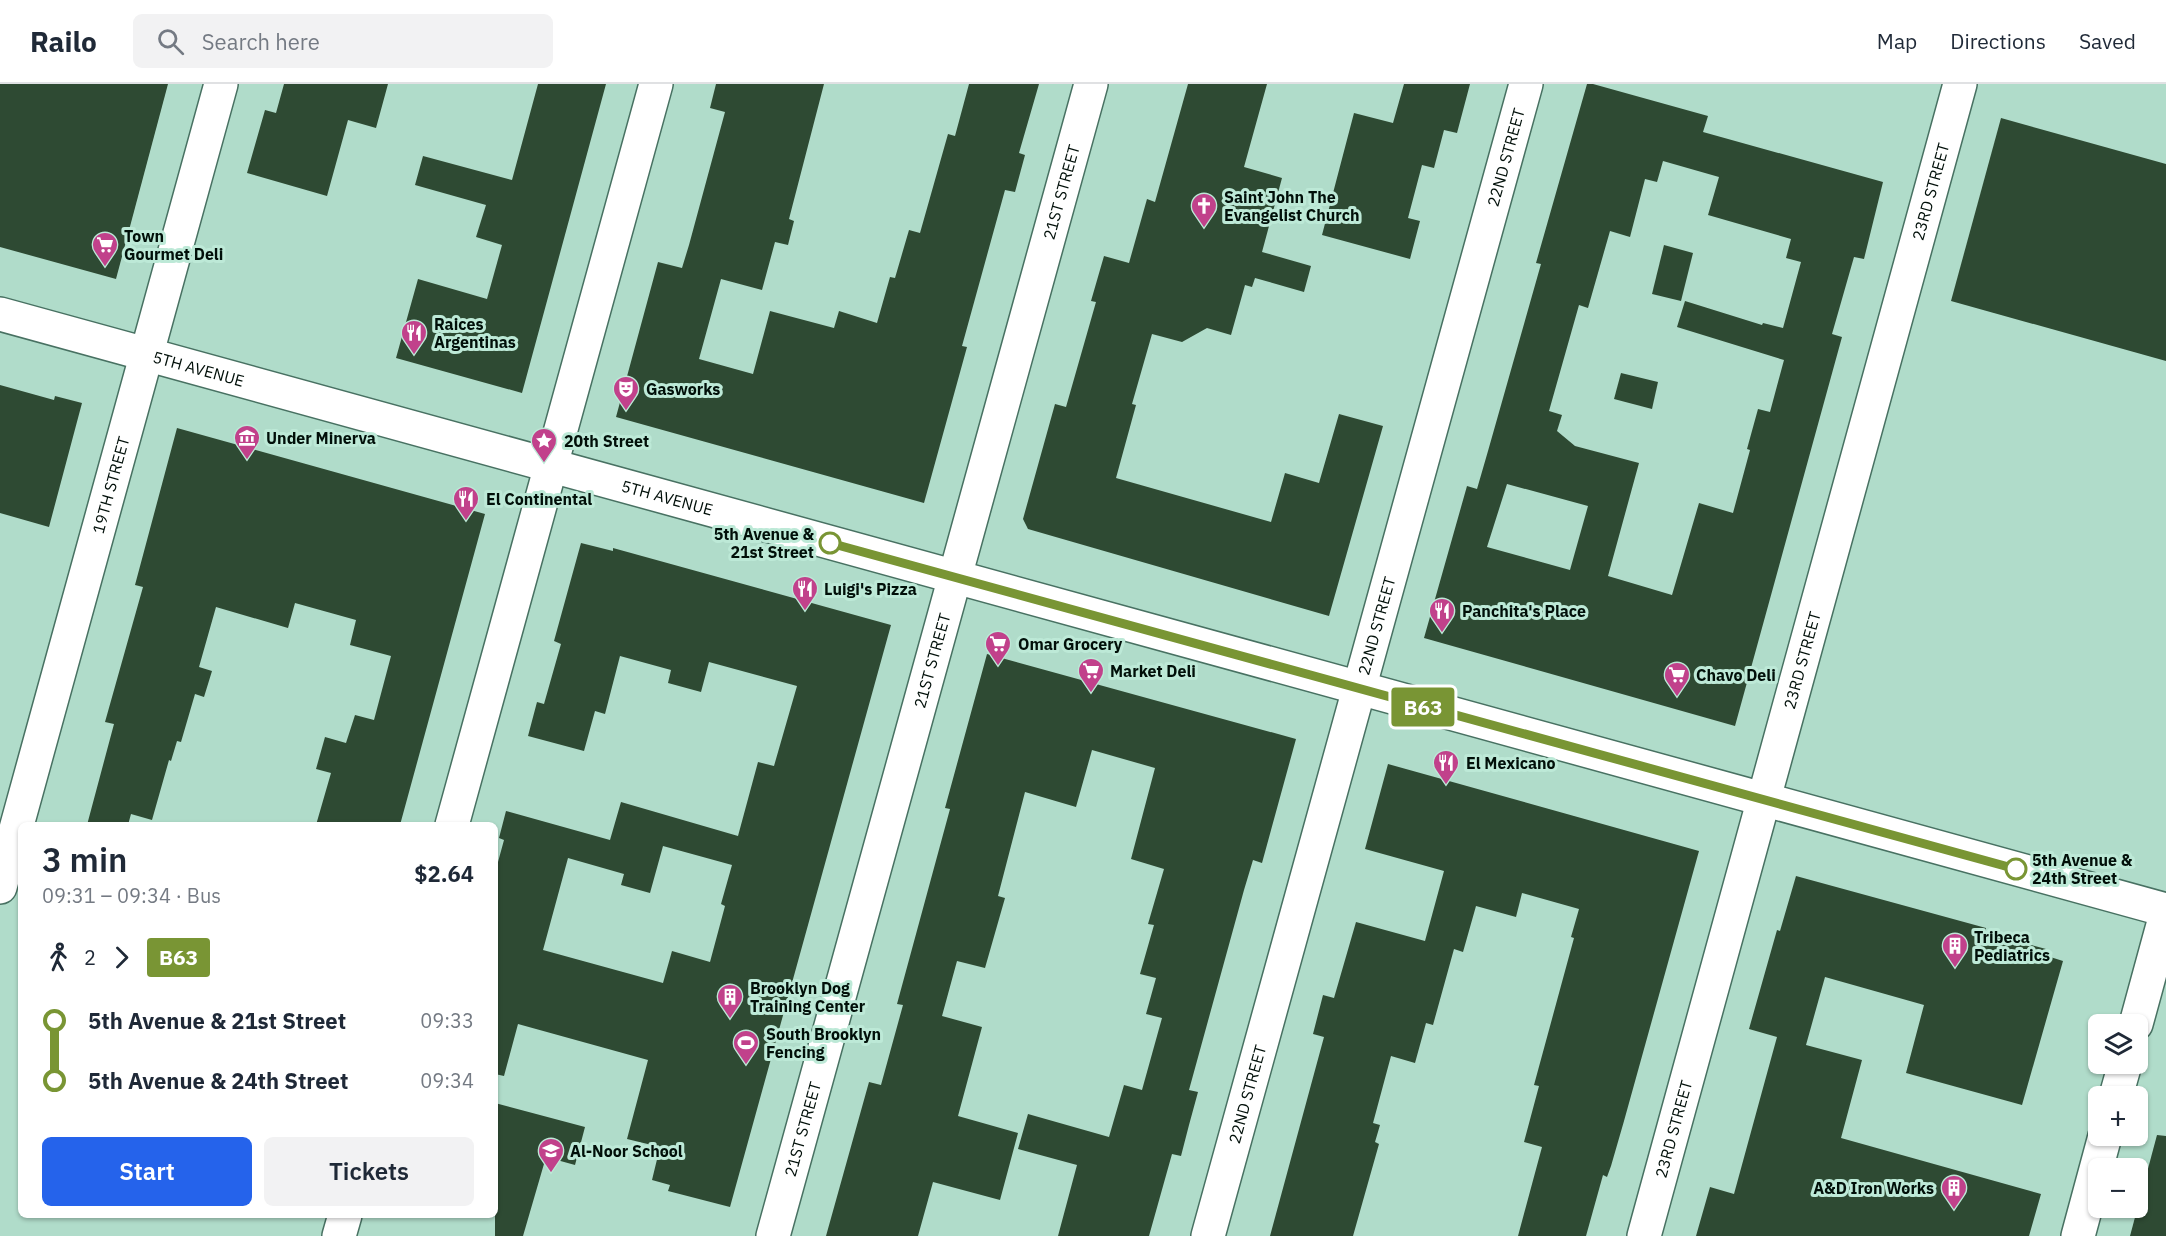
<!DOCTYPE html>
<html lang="en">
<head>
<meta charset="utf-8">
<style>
	:root { --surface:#fff; --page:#f2f2f3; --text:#1f2937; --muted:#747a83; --line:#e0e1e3; --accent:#2563eb }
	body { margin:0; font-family:"IBM Plex Sans",sans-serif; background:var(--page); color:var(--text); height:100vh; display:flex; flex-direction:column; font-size:22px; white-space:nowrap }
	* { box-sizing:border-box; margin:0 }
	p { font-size:20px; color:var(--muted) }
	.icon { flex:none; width:33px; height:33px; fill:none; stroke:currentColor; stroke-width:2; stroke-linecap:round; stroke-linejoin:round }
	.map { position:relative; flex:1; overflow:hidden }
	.side { position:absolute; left:18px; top:738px; width:480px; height:396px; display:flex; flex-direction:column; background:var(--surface); border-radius:9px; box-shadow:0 2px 4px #0004 }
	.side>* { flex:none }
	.badge { padding:0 12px; border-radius:4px; font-size:21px; line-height:39px }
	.fabs { position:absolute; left:2088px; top:930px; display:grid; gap:12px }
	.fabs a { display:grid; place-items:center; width:60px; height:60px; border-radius:9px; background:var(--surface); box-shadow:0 2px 4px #0004; font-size:30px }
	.map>.badge { position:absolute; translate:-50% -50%; box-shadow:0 0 0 3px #fff }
	.legs { display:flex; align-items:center; gap:9px; height:66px; padding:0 24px; font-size:20px }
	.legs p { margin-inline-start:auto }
	.overview { display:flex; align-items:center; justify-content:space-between; height:102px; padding:0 24px }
	h1 { font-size:33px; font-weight:600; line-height:45px }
	.primary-button { display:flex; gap:12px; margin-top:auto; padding:12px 24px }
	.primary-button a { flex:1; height:69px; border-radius:9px; background:var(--accent); color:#fff; font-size:24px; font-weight:600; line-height:69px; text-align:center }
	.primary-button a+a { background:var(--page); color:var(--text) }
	ul { padding:0 24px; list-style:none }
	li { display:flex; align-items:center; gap:21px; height:60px; font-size:22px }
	li i { display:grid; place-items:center; width:9px; height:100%; margin:0 8px; background:currentColor }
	li i::after { content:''; width:15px; height:15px; margin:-8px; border:4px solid; border-radius:50%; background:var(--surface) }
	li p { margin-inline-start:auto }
	li:first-child i { background:linear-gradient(#0000 50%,currentColor 0) }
	li:last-child i { background:linear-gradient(currentColor 50%,#0000 0) }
	header { display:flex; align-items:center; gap:36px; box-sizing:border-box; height:84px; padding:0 30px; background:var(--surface); border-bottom:2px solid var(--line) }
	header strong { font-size:28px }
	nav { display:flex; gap:33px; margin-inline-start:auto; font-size:21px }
	.search { width:420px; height:54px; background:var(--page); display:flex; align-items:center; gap:15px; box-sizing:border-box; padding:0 21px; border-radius:9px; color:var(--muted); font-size:22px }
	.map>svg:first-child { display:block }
	.building { fill:#2e4a33; fill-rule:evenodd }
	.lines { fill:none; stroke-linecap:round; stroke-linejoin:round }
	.minor-casing { stroke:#487162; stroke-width:36 }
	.tertiary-casing { stroke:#487162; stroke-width:36 }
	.secondary-casing { stroke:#487162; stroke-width:36 }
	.minor { stroke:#fff; stroke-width:33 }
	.tertiary { stroke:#fff; stroke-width:33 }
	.secondary { stroke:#fff; stroke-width:33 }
	.line-1-casing { stroke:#fff; stroke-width:14 }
	.line-1 { stroke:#799534; stroke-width:9 }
	.stop-1-dot { fill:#fff; stroke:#799534; stroke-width:3 }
	.labels { text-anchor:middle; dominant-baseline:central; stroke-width:6; stroke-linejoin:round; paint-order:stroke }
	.street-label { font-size:16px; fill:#010f09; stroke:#bde9d7 }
	.poi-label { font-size:16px; font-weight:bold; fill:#010f09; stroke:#bde9d7; text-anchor:start }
	.stop-label { font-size:16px; font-weight:bold; fill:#010f09; stroke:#bde9d7; text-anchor:end }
</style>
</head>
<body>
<header>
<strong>Railo</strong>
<div class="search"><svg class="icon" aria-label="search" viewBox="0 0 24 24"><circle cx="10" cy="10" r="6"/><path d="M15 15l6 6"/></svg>Search here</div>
<nav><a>Map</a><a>Directions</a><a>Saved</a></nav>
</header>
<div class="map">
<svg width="2166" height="1152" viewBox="0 0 2166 1152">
	<rect width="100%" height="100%" fill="#b0dcca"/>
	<g class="building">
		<path d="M0 0H168L116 195 0 163Z"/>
		<path d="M284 0H388L376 44 348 36 327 112 247 89 265 26 276 29Z"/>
		<path d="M538 0H606L522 309 396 274 418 195 487 215 502 161 476 153 486 121 415 101 423 72 512 96Z"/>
		<path d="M716 0H824L789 135 794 137 788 161 775 158 762 206 721 195 699 275 753 290 770 227 834 244 839 227 877 239 890 193 895 194 909 146 920 149 948 50 955 52 969 0H1039L1019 69 1025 71 1015 108 1005 106 962 262 967 263 924 419 616 333 658 178 682 184 689 161 725 28 710 24Z"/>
		<path d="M1188 0H1267L1244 83 1282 94 1262 168 1311 182 1304 208 1255 194 1252 203 1245 201 1231 251 1207 244 1182 258 1152 250 1132 320 1136 321 1116 394 1271 438 1285 389 1319 399 1339 330 1383 342 1329 532 1028 445 1023 435 1055 320 1066 323 1096 218 1091 217 1104 172 1129 179 1147 115 1155 118Z"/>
		<path d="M1404 0H1470L1457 49 1444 46 1434 84 1422 81 1408 134 1420 137 1410 175 1322 151 1354 29 1393 39Z"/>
		<path d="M1587 0H1593L1708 32 1703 48 1883 98 1864 175 1854 173 1832 250 1842 253 1735 642 1424 554 1467 402 1477 405 1488 367 1541 180 1536 179ZM1663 77 1719 93 1708 131 1791 155 1786 174 1801 178 1783 244 1763 239 1762 241 1685 217 1677 243 1784 276 1770 328 1758 325 1747 365 1750 366 1733 429 1699 419 1672 511 1608 492 1639 379 1575 362 1557 347 1562 331 1549 327 1579 221 1588 224 1610 147 1630 153 1645 95 1657 98ZM1507 400 1588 422 1570 486 1487 463Z"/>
		<path d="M2001 34 2166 80V277L1951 217Z"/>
		<path d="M1664 161 1693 169 1681 217 1652 210Z"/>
		<path d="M1621 289 1658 298 1652 325 1614 315Z"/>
		<path d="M0 301 54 316 55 312 82 319 49 443 0 429Z"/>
		<path d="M177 344 485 430 400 741H316L331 689 316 685 325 653 346 659 355 631 374 636 391 572 350 561 356 536 295 519 288 544 216 523 199 583 212 587 204 613 195 610 181 658 177 657 171 677 169 676 152 736 131 730 128 741H87L114 640 105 638 143 503 135 501Z"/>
		<path d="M581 459 613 467V464L891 541 730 1123 668 1107 670 1101 652 1096 660 1063 627 1055 648 976 518 940 504 992 495 990V789L504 756 499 754 506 727 610 756 621 718 738 752 758 678 774 682 797 602 709 578 701 608 668 599 671 586 620 572 605 630 595 627 584 667 528 652 537 618 544 620 561 560 554 557ZM663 762 732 781 721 820 725 822 710 878 672 867 663 899 543 866 568 774 624 790 621 801 650 809Z"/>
		<path d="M987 570 1296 655 1262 779 1253 776 1244 806 1189 1006 1198 1008 1189 1041 1181 1072 1172 1070 1149 1152H1058L1077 1081 1018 1065 1028 1030 1109 1053 1124 1001 1142 1006 1162 934 1146 930 1156 894 1140 890 1154 841 1148 840 1164 785 1131 775 1155 684 1092 666 1076 723 1025 708 998 812 1005 814 985 884 957 877 942 932 982 943 958 1032 1018 1049 1000 1116 933 1098 918 1152H826L869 998 881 1001 903 921 897 920 950 725 945 724Z"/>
		<path d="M1388 680 1699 767 1624 1037 1611 1082 1607 1093 1603 1091 1586 1152H1518L1542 1063 1524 1058 1539 1002 1534 1001 1574 854 1571 853 1579 825 1522 809 1516 833 1476 822 1463 868 1454 865 1433 941 1426 939 1415 979 1391 972 1373 1039 1380 1041 1375 1058 1379 1060 1353 1152H1270L1324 953 1313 950 1323 911 1334 914 1356 838 1425 857 1444 787 1365 765Z"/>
		<path d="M1796 792 1986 844 1985 849 2046 865 2044 871 2063 877 2022 1021 1906 989 1924 921 1825 893 1806 961 1862 976 1841 1054 2041 1110 2029 1152H1696L1710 1103 1734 1110 1766 993 1777 953 1749 945 1777 846 1780 847Z"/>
		<path d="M495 1019 585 1043 575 1081 546 1073 523 1152H495Z"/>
		<path d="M2157 1051 2166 1052V1152H2130Z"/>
	</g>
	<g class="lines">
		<defs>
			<g id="minor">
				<path d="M2136 940 2166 830"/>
				<path d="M2116 1012 2125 980"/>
				<path id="s1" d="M773 1152 1091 0"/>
				<path id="s2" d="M1208 1152 1526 0"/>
				<path id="s3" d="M1644 1152 1960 0"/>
				<path d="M2078 1152 2105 1052"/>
			</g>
			<g id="tertiary">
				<path id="s4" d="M0 230 2166 826"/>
			</g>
			<g id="secondary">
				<path d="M452 741 656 0"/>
				<path id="s5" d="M0 803 221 0"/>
				<path d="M339 1152 345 1131"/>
			</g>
		</defs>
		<use href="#minor" class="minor-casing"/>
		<use href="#tertiary" class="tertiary-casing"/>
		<use href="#secondary" class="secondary-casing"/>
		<use href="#minor" class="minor"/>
		<use href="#tertiary" class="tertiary"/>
		<use href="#secondary" class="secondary"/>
	</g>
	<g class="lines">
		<defs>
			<path id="line-1" d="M830 459 2016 785"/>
		</defs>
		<use href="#line-1" class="line-1-casing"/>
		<use href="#line-1" class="line-1"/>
	</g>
	<defs>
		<symbol id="church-pin" viewBox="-11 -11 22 30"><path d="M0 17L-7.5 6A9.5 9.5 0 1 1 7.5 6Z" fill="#c1418b" stroke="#bde9d7"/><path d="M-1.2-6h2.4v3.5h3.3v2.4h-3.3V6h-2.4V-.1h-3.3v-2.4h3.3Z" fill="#fff"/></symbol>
		<symbol id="supermarket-pin" viewBox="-11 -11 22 30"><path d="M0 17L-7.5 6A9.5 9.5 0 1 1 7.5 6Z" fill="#c1418b" stroke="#bde9d7"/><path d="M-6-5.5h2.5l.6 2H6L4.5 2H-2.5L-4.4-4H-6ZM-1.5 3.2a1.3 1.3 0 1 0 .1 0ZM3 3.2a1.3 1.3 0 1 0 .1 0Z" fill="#fff"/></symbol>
		<symbol id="restaurant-pin" viewBox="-11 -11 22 30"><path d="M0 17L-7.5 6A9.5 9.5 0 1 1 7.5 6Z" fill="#c1418b" stroke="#bde9d7"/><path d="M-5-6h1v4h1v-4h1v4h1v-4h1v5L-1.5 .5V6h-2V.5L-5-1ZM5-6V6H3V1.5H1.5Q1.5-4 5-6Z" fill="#fff"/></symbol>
		<symbol id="theatre-pin" viewBox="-11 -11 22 30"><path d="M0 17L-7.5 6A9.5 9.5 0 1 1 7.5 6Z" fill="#c1418b" stroke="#bde9d7"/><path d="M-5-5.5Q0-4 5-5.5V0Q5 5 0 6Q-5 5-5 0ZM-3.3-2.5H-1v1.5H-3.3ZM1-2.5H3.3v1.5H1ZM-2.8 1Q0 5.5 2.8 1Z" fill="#fff"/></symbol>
		<symbol id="museum-pin" viewBox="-11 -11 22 30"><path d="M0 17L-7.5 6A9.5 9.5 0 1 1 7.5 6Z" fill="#c1418b" stroke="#bde9d7"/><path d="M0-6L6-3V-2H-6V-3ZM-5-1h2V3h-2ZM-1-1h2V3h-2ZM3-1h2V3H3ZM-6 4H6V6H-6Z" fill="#fff"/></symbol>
		<symbol id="sight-pin" viewBox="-11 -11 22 30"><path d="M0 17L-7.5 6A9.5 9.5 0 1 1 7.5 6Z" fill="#c1418b" stroke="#bde9d7"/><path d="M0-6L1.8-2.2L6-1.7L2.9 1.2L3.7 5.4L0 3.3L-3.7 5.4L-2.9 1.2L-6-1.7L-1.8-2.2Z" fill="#fff"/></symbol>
		<symbol id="building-pin" viewBox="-11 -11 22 30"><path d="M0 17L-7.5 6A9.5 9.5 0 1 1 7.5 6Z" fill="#c1418b" stroke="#bde9d7"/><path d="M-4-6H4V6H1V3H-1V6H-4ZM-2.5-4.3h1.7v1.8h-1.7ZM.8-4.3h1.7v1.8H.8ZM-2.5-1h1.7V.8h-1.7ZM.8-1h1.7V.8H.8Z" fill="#fff"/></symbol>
		<symbol id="stadium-pin" viewBox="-11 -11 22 30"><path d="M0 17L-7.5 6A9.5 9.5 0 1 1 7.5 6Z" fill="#c1418b" stroke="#bde9d7"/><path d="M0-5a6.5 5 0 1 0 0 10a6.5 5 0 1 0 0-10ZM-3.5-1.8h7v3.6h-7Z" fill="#fff"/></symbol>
		<symbol id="school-pin" viewBox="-11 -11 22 30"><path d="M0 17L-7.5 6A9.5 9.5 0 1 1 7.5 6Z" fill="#c1418b" stroke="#bde9d7"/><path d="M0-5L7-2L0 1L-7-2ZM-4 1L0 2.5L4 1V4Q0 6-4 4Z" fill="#fff"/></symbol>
	</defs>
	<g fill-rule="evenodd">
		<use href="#church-pin" x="1189" y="107" width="30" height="40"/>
		<use href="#supermarket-pin" x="90" y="146" width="30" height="40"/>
		<use href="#restaurant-pin" x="399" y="234" width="30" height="40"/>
		<use href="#theatre-pin" x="611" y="290" width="30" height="40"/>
		<use href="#museum-pin" x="232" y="339" width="30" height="40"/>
		<use href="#sight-pin" x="529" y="342" width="30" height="40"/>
		<use href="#restaurant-pin" x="451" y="400" width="30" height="40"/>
		<use href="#restaurant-pin" x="790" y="490" width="30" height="40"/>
		<use href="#restaurant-pin" x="1427" y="512" width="30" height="40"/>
		<use href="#supermarket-pin" x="983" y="545" width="30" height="40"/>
		<use href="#supermarket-pin" x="1076" y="572" width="30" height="40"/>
		<use href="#supermarket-pin" x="1662" y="576" width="30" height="40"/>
		<use href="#restaurant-pin" x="1431" y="664" width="30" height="40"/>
		<use href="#building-pin" x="1940" y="847" width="30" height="40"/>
		<use href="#building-pin" x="715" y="898" width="30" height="40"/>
		<use href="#stadium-pin" x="731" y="944" width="30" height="40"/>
		<use href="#school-pin" x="536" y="1052" width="30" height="40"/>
		<use href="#building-pin" x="1939" y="1089" width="30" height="40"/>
	</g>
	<g class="stop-1-dot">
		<circle cx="830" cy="459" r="10"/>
		<circle cx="2016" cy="785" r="10"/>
	</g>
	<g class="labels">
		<g class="street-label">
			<text stroke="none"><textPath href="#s2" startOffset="1119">22ND STREET</textPath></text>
			<text stroke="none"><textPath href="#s3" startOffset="1083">23RD STREET</textPath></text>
			<text stroke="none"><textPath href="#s1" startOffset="1083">21ST STREET</textPath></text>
			<text stroke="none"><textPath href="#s4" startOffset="206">5TH AVENUE</textPath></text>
			<text stroke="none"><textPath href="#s5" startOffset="417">19TH STREET</textPath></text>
			<text stroke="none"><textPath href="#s4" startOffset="692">5TH AVENUE</textPath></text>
			<text stroke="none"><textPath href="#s2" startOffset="633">22ND STREET</textPath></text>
			<text stroke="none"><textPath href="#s1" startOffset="597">21ST STREET</textPath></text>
			<text stroke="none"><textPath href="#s3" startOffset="597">23RD STREET</textPath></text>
			<text stroke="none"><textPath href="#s2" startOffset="147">22ND STREET</textPath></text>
			<text stroke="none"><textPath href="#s1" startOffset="111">21ST STREET</textPath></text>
			<text stroke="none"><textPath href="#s3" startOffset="111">23RD STREET</textPath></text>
		</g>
		<g class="poi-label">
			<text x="1224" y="113">Saint John The<tspan x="1224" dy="18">Evangelist Church</tspan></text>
			<text x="124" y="152">Town<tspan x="124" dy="18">Gourmet Deli</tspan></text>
			<text x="434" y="240">Raices<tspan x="434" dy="18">Argentinas</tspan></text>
			<text x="646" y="305">Gasworks</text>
			<text x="266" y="354">Under Minerva</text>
			<text x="564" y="357">20th Street</text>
			<text x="486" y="415">El Continental</text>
			<text x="824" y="505">Luigi's Pizza</text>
			<text x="1462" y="527">Panchita's Place</text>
			<text x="1018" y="560">Omar Grocery</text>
			<text x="1110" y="587">Market Deli</text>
			<text x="1696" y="591">Chavo Deli</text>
			<text x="1466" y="679">El Mexicano</text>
			<text x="1974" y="853">Tribeca<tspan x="1974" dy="18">Pediatrics</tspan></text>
			<text x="750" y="904">Brooklyn Dog<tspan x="750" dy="18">Training Center</tspan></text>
			<text x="766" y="950">South Brooklyn<tspan x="766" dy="18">Fencing</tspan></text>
			<text x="570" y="1067">Al-Noor School</text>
			<text x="1934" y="1104" text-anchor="end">A&amp;D Iron Works</text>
		</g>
		<g class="stop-label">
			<text x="814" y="450">5th Avenue &amp;<tspan x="814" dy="18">21st Street</tspan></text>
			<text x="2032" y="776" text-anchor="start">5th Avenue &amp;<tspan x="2032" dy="18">24th Street</tspan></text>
		</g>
	</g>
</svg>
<div class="fabs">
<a><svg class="icon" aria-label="layers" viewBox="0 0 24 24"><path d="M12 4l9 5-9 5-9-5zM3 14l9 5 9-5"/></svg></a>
<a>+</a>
<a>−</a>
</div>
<b class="badge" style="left:1423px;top:623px;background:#799534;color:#fff">B63</b>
<section class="side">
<div class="overview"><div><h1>3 min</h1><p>09:31 – 09:34 · Bus</p></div><b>$2.64</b></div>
<div class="legs"><svg class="icon" aria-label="walk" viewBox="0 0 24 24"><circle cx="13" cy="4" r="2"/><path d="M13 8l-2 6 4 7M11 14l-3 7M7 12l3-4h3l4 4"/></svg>2<svg class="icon" aria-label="forward" viewBox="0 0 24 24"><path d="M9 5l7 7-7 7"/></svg><b class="badge" style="background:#799534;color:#fff">B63</b></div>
<ul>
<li><i style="color:#799534"></i><b>5th Avenue &amp; 21st Street</b><p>09:33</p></li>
<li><i style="color:#799534"></i><b>5th Avenue &amp; 24th Street</b><p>09:34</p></li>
</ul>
<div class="primary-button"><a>Start</a><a>Tickets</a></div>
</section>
</div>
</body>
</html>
